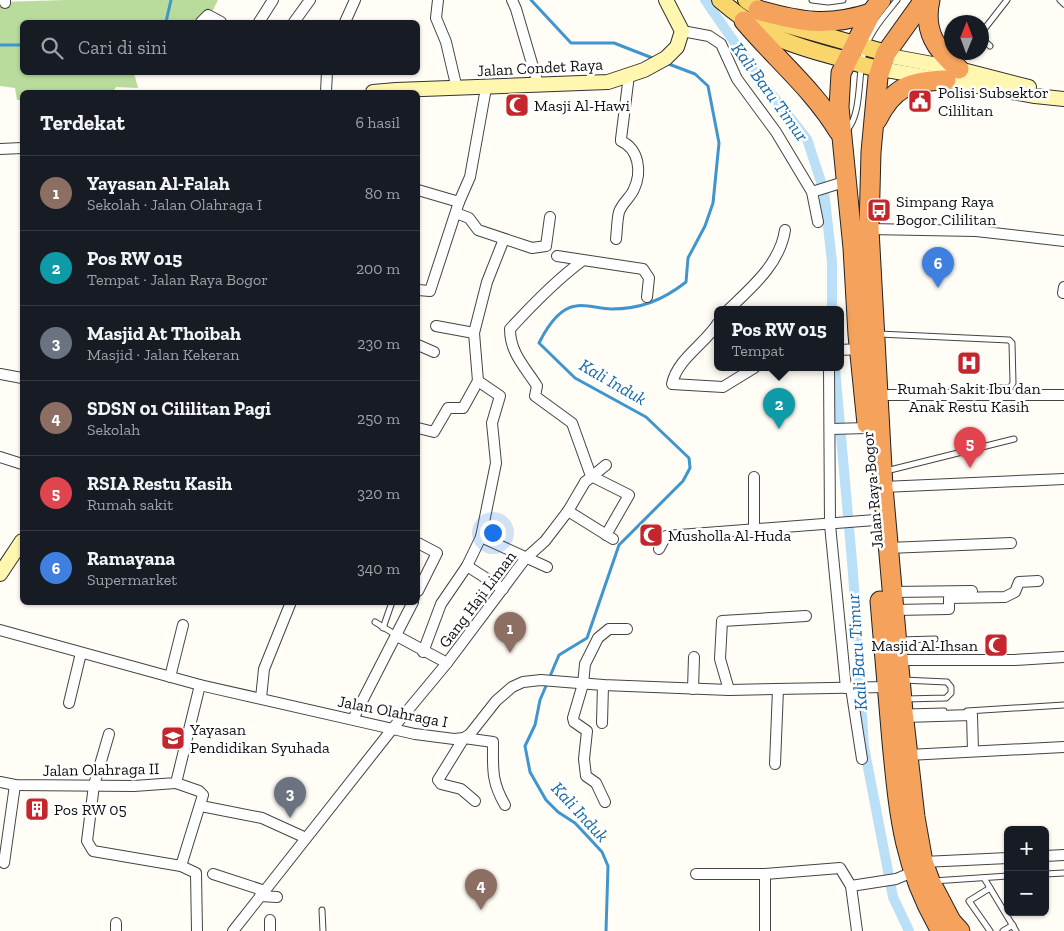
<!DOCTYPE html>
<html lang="id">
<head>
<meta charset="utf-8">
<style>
  :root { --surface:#171b24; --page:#242831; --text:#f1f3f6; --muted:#9ea1a6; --line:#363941; --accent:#b45309 }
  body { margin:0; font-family:"Zilla Slab",serif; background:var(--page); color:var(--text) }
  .controls { position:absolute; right:15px; bottom:15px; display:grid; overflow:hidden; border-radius:8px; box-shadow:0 1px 4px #0004 }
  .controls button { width:45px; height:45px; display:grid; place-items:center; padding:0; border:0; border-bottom:1px solid var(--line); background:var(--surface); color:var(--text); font:25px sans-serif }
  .compass { position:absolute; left:944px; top:15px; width:45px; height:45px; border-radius:50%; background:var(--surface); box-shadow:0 1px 4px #0004; rotate:1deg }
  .you { position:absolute; left:492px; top:532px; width:18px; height:18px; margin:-12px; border:4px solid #fff; border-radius:50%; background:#1a73e8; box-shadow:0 0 0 8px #1a73e833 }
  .badge { display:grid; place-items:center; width:32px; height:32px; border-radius:50%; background:var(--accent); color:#fff; font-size:16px; font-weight:700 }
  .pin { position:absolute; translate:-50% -41px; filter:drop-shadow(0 1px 2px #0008) }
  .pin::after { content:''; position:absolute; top:26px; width:18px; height:15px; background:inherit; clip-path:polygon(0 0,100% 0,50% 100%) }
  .popup { position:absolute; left:714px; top:306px; width:130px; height:65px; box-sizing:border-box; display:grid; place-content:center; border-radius:8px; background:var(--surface); filter:drop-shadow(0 1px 4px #0005); font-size:16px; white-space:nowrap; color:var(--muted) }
  .popup b { font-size:19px; color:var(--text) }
  .popup::after { content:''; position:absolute; left:50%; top:100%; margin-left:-10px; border:10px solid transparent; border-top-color:var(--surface) }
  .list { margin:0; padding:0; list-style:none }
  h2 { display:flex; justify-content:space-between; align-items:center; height:65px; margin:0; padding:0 20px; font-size:21px }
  h2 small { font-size:16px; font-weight:400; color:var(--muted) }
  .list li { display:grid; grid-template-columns:32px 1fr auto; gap:15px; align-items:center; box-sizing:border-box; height:75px; padding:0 20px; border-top:1px solid var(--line) }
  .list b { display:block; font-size:19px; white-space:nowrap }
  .list p { margin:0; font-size:16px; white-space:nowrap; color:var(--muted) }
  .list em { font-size:16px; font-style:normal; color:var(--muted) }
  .icon { flex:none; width:28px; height:28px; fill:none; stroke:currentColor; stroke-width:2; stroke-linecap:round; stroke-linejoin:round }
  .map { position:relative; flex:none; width:1064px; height:931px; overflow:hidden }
  .search { position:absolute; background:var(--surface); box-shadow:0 1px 4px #0004; left:20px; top:20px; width:400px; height:55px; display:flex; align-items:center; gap:12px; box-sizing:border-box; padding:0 18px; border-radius:8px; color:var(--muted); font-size:19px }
  .panel { position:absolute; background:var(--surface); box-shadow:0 1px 4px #0004; left:20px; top:90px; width:400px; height:515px; border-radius:8px }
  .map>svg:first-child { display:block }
</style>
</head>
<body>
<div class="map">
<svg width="1064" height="931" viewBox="0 0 1064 931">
  <rect width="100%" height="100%" fill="#fffdf5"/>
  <!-- forest -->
  <path fill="#b9dc9c" d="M66 0H218L207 22H22V72L134 73 138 88 116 87 113 92H22V100H17L15 88 0 86V2Z"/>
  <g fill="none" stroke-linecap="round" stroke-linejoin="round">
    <!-- stream -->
    <g stroke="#3f96cf" stroke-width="3">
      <path d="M531 0 571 43H614L655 59"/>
      <path d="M166 22 171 0"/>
      <path d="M0 45H22"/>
      <path d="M606 931 608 866 602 852 591 840 575 823 558 812 546 800 530 772 525 746 535 725 540 700 559 655 587 638 619 545 683 481 690 468 689 458 646 417 575 378 539 343C546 329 559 308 576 306 587 304 600 309 611 309 641 309 663 300 686 282L688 258 705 226 713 203 719 143 708 86 695 74 666 63"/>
    </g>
    <!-- canal -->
    <g stroke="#b9e0f7" stroke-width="10">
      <path d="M705 0 762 82 807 139 824 191 832 262V310"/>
      <path d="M835 368 853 573 864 747 893 897 909 931"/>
    </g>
    <!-- lane casing -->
    <g stroke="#444" stroke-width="7">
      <g id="lane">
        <path d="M812 0 828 2 843 0"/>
        <path d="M1060 0 1064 4"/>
        <path d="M982 32 1007 0"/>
        <path d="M982 39 990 46"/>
        <path d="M847 130C863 113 857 71 865 48 872 29 885 15 897 0"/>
        <path d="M879 334 1009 340 1012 343 1013 383 1010 388H999"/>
        <path d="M886 471 1014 439"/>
        <path d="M375 622 396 635"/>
        <path d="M383 628 392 602"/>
        <path d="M900 640 935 639"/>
        <path d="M903 680 947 682 951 687V693L946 698 905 699"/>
        <path d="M967 711 1064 705"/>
        <path d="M907 712 944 711"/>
        <path d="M1045 874 1064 873"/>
        <path d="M984 878 1016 931"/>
        <path d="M933 881 1008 876"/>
        <path d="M322 910 323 931"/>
        <path d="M990 931 969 901 990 888"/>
        <path d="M1003 931 1013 925"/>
      </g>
    </g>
    <!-- street casing -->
    <g stroke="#444" stroke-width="12">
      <g id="street">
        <path d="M438 0 436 18 446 42 457 89"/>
        <path d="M512 0 516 9 538 84"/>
        <path d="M5 3V0"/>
        <path d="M201 22 208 15 221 22"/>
        <path d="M259 22 273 0"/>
        <path d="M294 22 310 0"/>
        <path d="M345 22 355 0"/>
        <path d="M682 31 709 36 721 44 737 79 776 132 812 192 818 222"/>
        <path d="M326 92 327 72"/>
        <path d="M0 149 22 148"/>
        <path d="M418 190 459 202"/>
        <path d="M812 192 847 181"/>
        <path d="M456 213 469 218 478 230 532 248 546 246 550 217"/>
        <path d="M869 229 976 231 1064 241"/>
        <path d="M616 239C617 230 617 220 619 212 622 203 631 197 634 189 642 172 639 149 621 141V139L629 75"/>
        <path d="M557 256 643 269 649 278 647 297"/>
        <path d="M582 261C555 281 532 305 510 329 510 353 525 367 537 386L535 396 572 423 591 476 629 495 606 535"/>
        <path d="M418 290 430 291 459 202 470 177 486 88"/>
        <path d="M1063 293 1064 287"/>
        <path d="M728 310C751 288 780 264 785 230"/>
        <path d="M718 323C705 344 677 359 672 384L723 387 754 368"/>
        <path d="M436 326 474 333"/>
        <path d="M418 345 434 352"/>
        <path d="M840 350 859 349"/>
        <path d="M829 368 830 525 846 688"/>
        <path d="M0 374 22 378"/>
        <path d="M877 395H1064"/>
        <path d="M418 428 434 432 448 408H463L478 381"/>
        <path d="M831 429 867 428"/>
        <path d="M0 457 22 464"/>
        <path d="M883 487 1064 479"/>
        <path d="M568 511 613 539"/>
        <path d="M754 530V477"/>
        <path d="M481 537 496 463 492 423 500 396 478 381 474 333 487 282 504 239"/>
        <path d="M418 543 437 553 418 591"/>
        <path d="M888 548 1011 543"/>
        <path d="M659 549 666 536 875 520"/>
        <path d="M467 566 503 589"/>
        <path d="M892 592 972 591"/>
        <path d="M894 610 949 609V598L1005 597 1015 592 1019 582 1038 581"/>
        <path d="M0 630 200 685 415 734 454 739 464 738 470 734 496 701 512 687 523 682 541 680 603 685 729 690 887 687"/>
        <path d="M397 636 447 663"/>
        <path d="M423 652 441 604 467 566 481 537 547 567"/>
        <path d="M899 660H1014L1064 657"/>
        <path d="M170 677 183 625"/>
        <path d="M851 688 862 759"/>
        <path d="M693 689 694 657"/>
        <path d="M729 690 720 659 722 621 806 616"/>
        <path d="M261 698 264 669 291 602"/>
        <path d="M69 703 81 653"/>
        <path d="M904 717 972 715 973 751"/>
        <path d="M353 719 413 602"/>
        <path d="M602 723 603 685"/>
        <path d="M109 734 94 785 87 841 93 851 181 866 203 795 199 791 176 783"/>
        <path d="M908 755 1064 747"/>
        <path d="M775 764 778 689"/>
        <path d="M0 782 15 785 134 786 176 783 200 685"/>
        <path d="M475 801 461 789 441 784 438 780 464 738 493 742C493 768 491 781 505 805"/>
        <path d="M605 802 596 783 586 776 584 759 587 731 574 722 573 718 583 684 585 664 598 638 609 629H627"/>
        <path d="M201 806 262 818 306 838"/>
        <path d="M1045 856 1064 855"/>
        <path d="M923 862 1008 858"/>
        <path d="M4 863 15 785"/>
        <path d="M181 866 196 873 197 931"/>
        <path d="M213 874 265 891"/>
        <path d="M696 874H765L840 868 851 886 857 931"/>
        <path d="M851 886 896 879 913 872"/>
        <path d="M260 896 277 897"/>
        <path d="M116 923V931"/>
        <path d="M233 931 393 728 447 663 525 559 545 541 568 511 585 482 606 465"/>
        <path d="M270 931V920"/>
        <path d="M765 931V874"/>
      </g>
    </g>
    <!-- secondary casing -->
    <g stroke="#333" stroke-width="16">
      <g id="secondary">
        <path d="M886 53 895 57 959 69 1029 87"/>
        <path d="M881 69 1035 96 1064 99"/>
        <path d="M373 92 396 90 608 82 644 70 666 58 677 47 682 31 666 0"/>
        <path d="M0 574 22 541"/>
      </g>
    </g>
    <!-- primary casing -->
    <g stroke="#222" stroke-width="18">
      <g id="primary">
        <path d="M720 0C760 35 790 45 840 58 854 62 866 67 881 69"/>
        <path d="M746 0 777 22 886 53"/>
      </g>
    </g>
    <!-- highway casing -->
    <g stroke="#222" stroke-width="21">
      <g id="highway">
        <path d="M924 0 886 53 878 77 871 152 869 229 883 487 903 712 915 817 923 862 930 881 951 921 960 931"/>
        <path d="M930 0C923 31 936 50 959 69"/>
        <path d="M758 10C801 22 827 27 871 13"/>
        <path d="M744 21C775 58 814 90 839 132"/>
        <path d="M877 120C893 87 910 81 946 80"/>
        <path d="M867 424 858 335 853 248 839 107 841 73 871 13 881 0"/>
        <path d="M880 601C884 648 888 695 892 742 899 813 903 867 941 931"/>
      </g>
    </g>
    <!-- lane -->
    <use href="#lane" stroke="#fff" stroke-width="5"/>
    <!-- street -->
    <use href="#street" stroke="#fff" stroke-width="10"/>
    <!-- secondary -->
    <use href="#secondary" stroke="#fff6b0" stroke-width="14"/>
    <!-- primary -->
    <use href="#primary" stroke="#f9d66b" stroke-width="16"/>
    <!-- highway -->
    <use href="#highway" stroke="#f5a25d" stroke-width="19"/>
  </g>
  <!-- icons -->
  <defs>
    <g id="civic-square" transform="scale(1.25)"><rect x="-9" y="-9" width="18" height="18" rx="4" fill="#c4262e" stroke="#fff"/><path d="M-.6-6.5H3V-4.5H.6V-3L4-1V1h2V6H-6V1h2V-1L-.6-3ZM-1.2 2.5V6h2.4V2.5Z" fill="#fff"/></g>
    <g id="mosque-square" transform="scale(1.25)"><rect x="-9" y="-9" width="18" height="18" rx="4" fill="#c4262e" stroke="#fff"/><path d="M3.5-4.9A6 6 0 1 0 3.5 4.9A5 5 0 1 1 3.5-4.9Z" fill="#fff"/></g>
    <g id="bus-square" transform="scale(1.25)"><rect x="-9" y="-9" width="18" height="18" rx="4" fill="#c4262e" stroke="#fff"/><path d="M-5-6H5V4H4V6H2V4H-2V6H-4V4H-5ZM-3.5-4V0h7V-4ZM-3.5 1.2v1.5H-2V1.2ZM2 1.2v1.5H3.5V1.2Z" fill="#fff"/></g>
    <g id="hospital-square" transform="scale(1.25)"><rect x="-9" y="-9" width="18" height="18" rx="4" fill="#c4262e" stroke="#fff"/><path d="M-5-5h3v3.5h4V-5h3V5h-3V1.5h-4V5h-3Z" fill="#fff"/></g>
    <g id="school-square" transform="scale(1.25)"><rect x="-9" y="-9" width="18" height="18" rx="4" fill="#c4262e" stroke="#fff"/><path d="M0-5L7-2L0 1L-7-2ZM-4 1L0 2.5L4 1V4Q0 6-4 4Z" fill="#fff"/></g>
    <g id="building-square" transform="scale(1.25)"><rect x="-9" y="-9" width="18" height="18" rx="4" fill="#c4262e" stroke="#fff"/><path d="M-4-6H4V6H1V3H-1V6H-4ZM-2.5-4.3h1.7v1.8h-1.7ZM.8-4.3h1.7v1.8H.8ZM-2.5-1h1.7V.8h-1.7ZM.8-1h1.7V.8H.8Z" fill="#fff"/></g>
  </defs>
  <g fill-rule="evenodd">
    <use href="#civic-square" x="920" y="101"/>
    <use href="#mosque-square" x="517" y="105"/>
    <use href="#bus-square" x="879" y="210"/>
    <use href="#hospital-square" x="969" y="363"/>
    <use href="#mosque-square" x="651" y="535"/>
    <use href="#mosque-square" x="996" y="645"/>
    <use href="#school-square" x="173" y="738"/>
    <use href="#building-square" x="37" y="809"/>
  </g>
  <g text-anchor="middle" stroke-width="5" stroke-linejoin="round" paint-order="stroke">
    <!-- street labels -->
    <g font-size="16" fill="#111" stroke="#fff">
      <text transform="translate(540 67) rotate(-3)" y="6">Jalan Condet Raya</text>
      <text transform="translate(872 490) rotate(-95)" y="6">Jalan Raya Bogor</text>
      <text transform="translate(477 599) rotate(-53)" y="6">Gang Haji Liman</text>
      <text transform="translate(393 711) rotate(11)" y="6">Jalan Olahraga I</text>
      <text transform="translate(101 769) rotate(-1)" y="6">Jalan Olahraga II</text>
    </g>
    <!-- poi labels -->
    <g font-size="16" fill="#111" stroke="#fff" text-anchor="start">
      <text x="938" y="98">Polisi Subsektor<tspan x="938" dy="18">Cililitan</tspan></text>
      <text x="534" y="111">Masji Al-Hawi</text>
      <text x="896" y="207">Simpang Raya<tspan x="896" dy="18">Bogor Cililitan</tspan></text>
      <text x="969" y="394" text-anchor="middle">Rumah Sakit Ibu dan<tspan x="969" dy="18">Anak Restu Kasih</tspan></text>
      <text x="668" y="541">Musholla Al-Huda</text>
      <text x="978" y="651" text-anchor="end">Masjid Al-Ihsan</text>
      <text x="190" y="735">Yayasan<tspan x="190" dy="18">Pendidikan Syuhada</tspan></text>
      <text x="54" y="815">Pos RW 05</text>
    </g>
    <!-- water labels -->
    <g font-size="18" font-style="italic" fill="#1768a6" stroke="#fff">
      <text transform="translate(770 92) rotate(54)" y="6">Kali Baru Timur</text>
      <text transform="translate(613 382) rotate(30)" y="6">Kali Induk</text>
      <text transform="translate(857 652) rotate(-94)" y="6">Kali Baru Timur</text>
      <text transform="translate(580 812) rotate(47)" y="6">Kali Induk</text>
    </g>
  </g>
</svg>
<div class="controls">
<button>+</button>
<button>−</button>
</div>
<svg class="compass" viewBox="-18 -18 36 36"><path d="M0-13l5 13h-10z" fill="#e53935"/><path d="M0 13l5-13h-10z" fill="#9ea1a6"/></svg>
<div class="you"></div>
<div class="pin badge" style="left:510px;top:653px;background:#8d6e63">1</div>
<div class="pin badge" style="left:779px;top:429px;background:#0f9aa8">2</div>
<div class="popup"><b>Pos RW 015</b>Tempat</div>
<div class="pin badge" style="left:290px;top:818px;background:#6b7280">3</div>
<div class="pin badge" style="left:481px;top:910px;background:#8d6e63">4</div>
<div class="pin badge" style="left:970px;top:468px;background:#e0444e">5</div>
<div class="pin badge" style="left:938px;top:288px;background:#3f7fe0">6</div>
<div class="search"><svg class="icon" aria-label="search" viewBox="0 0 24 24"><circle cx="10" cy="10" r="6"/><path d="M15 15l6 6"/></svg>Cari di sini</div>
<section class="panel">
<h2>Terdekat<small>6 hasil</small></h2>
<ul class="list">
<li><span class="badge" style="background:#8d6e63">1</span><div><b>Yayasan Al-Falah</b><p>Sekolah · Jalan Olahraga I</p></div><em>80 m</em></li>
<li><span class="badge" style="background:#0f9aa8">2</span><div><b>Pos RW 015</b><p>Tempat · Jalan Raya Bogor</p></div><em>200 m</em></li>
<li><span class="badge" style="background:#6b7280">3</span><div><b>Masjid At Thoibah</b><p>Masjid · Jalan Kekeran</p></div><em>230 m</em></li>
<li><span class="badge" style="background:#8d6e63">4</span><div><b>SDSN 01 Cililitan Pagi</b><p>Sekolah</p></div><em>250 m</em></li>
<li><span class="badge" style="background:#e0444e">5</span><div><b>RSIA Restu Kasih</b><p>Rumah sakit</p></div><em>320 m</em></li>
<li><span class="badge" style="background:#3f7fe0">6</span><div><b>Ramayana</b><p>Supermarket</p></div><em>340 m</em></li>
</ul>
</section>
</div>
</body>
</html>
